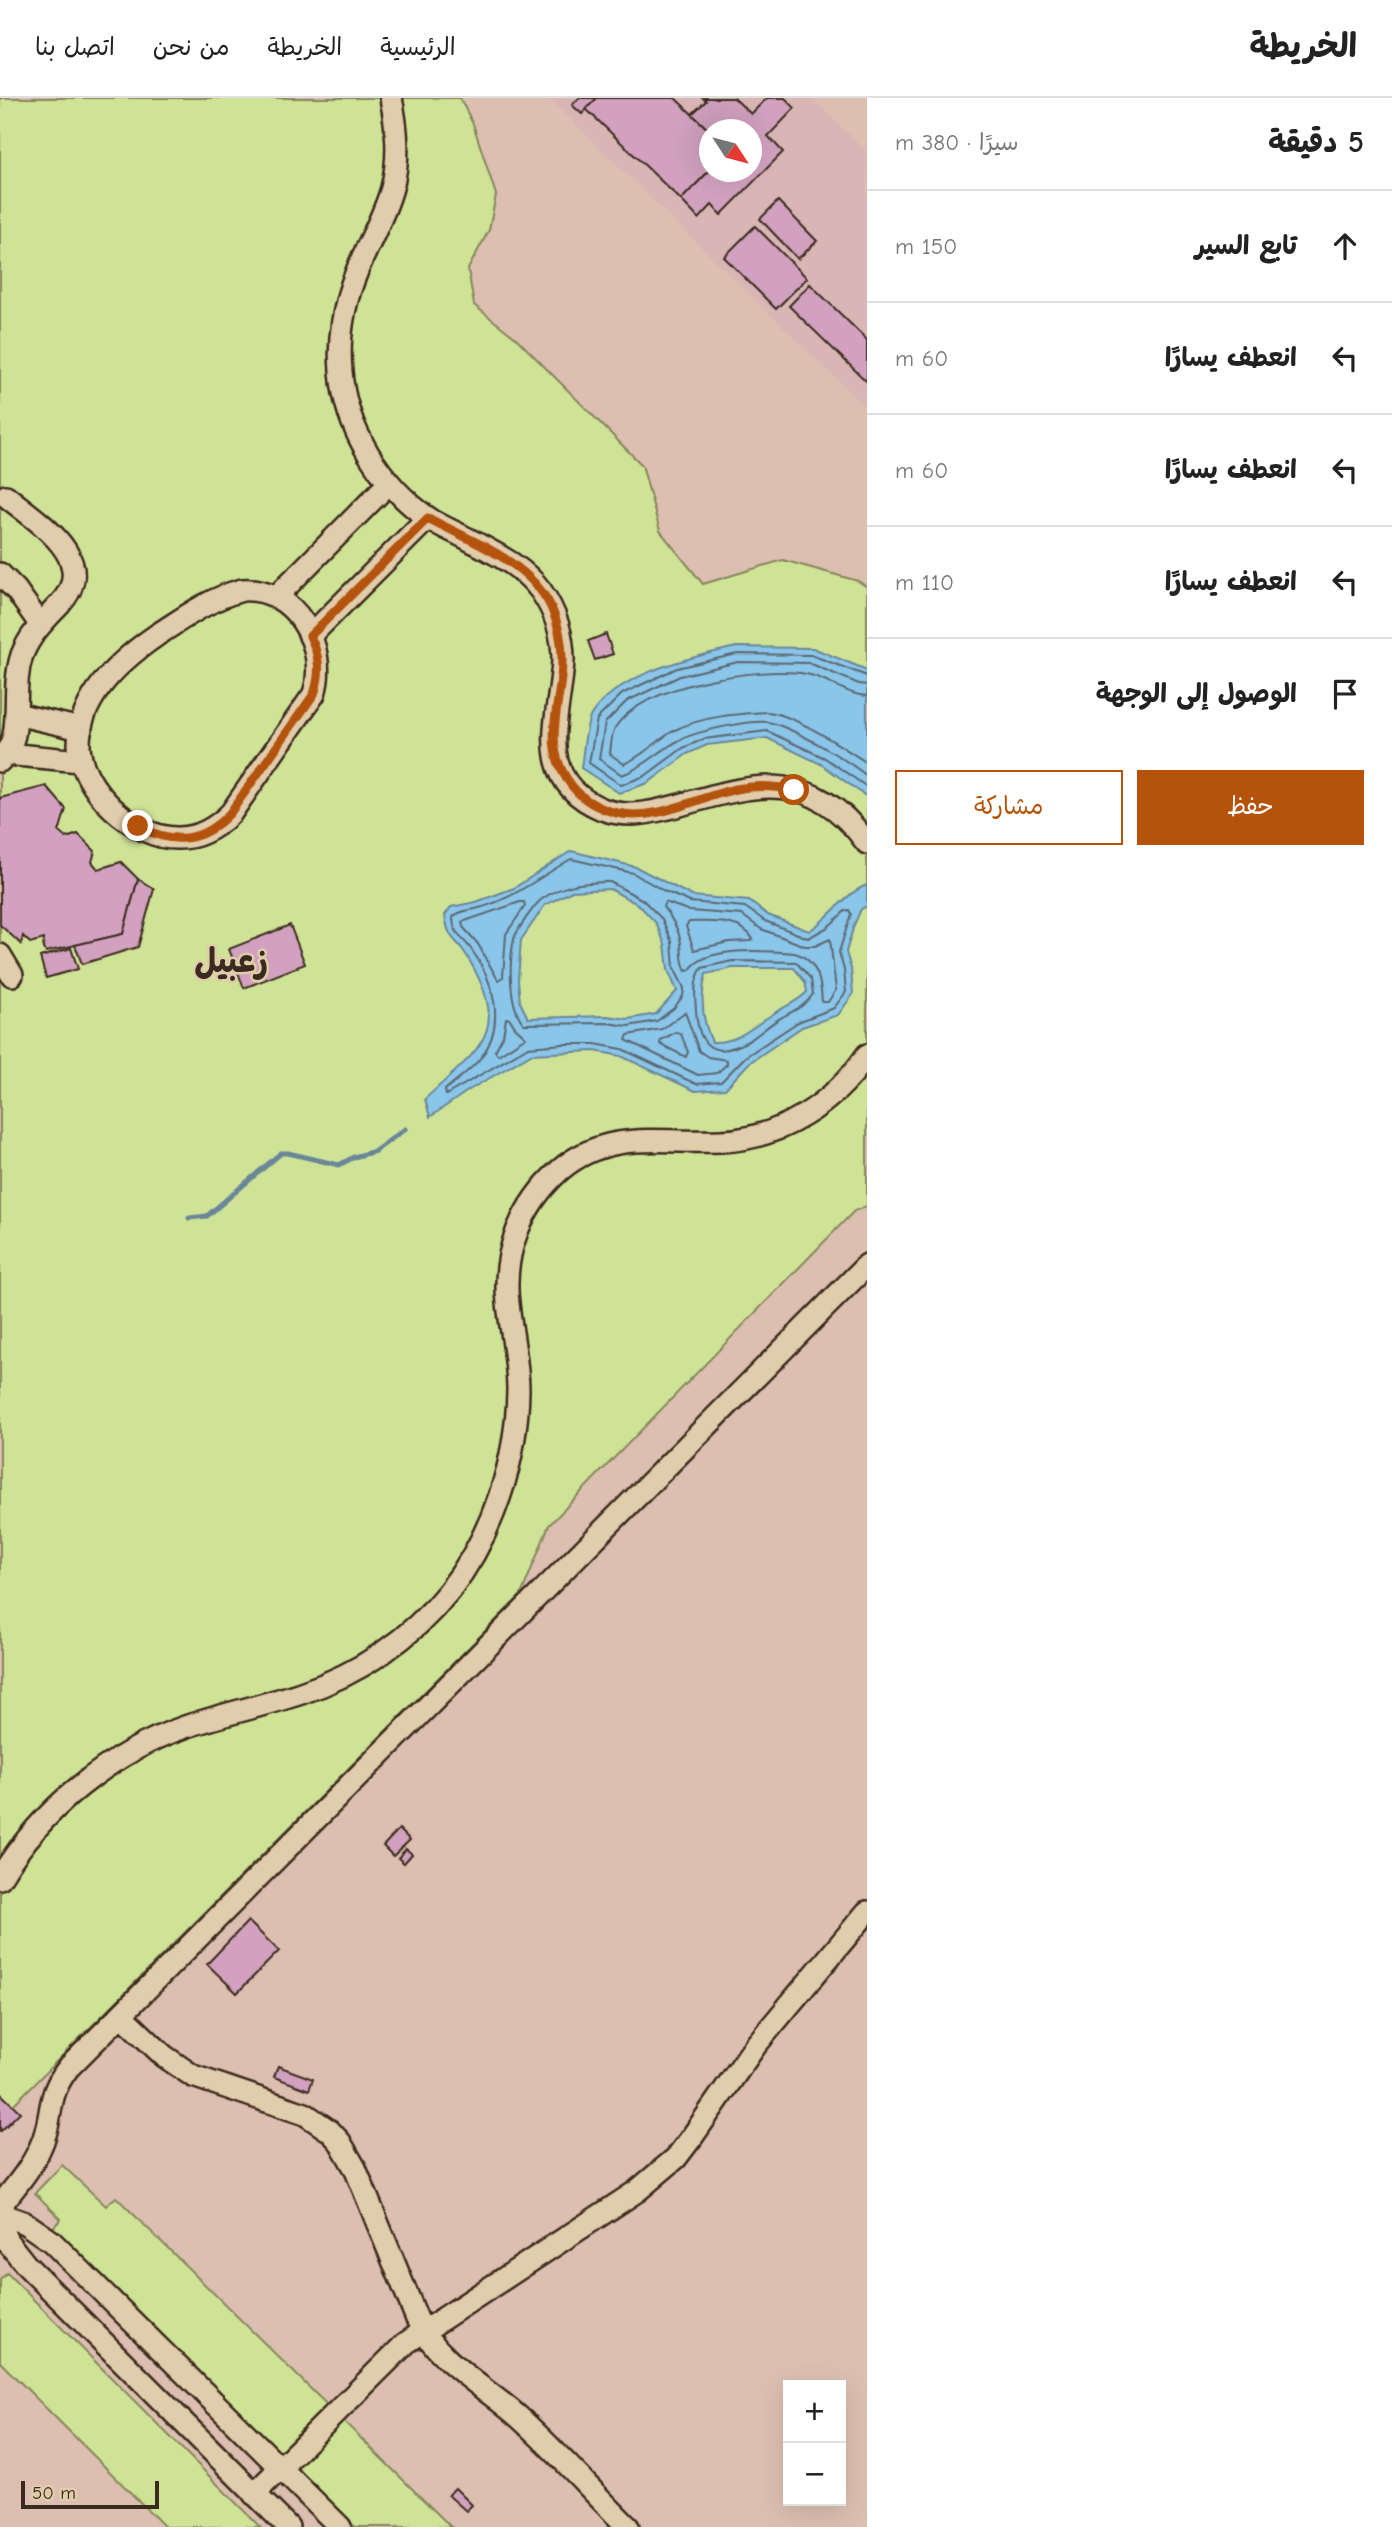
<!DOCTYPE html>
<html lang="ar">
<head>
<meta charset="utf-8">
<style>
  :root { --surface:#fff; --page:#f6f6f6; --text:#222; --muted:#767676; --line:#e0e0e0; --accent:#b45309 }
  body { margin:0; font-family:"Comic Neue","Playpen Sans Arabic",sans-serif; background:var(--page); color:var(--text); direction:rtl }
  .controls { position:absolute; right:21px; bottom:21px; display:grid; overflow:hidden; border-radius:0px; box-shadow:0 7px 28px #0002 }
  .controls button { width:63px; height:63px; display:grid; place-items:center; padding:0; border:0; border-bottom:2px solid var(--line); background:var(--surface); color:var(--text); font:35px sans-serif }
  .compass { position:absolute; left:699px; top:21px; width:63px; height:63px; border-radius:50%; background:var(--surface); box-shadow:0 7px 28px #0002; rotate:126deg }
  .scale { position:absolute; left:21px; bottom:18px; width:138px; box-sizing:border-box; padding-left:7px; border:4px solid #3b2a1e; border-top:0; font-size:19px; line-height:24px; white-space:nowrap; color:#3b2a1e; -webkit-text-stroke:5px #e1ccab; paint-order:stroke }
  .stop { position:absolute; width:21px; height:21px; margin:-16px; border:5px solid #b45309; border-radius:50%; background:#fff }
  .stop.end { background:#b45309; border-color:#fff; box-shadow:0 2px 7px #0008 }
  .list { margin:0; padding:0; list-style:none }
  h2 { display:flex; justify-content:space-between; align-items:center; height:91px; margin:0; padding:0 28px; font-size:30px }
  h2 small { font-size:23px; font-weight:400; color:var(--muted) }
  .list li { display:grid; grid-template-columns:46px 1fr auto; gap:21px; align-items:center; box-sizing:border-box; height:112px; padding:0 28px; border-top:2px solid var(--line) }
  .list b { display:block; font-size:26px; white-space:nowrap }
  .list em { font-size:23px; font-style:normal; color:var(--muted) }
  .actions { display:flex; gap:14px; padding:21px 28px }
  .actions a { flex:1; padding:16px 0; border:2px solid var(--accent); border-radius:0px; text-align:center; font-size:24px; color:var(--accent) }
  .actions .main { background:var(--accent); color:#fff }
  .icon { flex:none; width:38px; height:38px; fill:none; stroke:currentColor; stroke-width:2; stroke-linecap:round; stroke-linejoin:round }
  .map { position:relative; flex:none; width:867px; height:2429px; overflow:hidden; direction:ltr }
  header { display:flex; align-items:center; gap:42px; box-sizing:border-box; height:98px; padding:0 35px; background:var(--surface); border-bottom:2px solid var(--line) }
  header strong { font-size:33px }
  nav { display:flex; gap:38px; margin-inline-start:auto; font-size:24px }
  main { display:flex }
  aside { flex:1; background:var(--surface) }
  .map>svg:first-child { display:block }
</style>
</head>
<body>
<header>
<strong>الخريطة</strong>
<nav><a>الرئيسية</a><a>الخريطة</a><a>من نحن</a><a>اتصل بنا</a></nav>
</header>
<main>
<aside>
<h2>5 دقيقة<small>سيرًا · 380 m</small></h2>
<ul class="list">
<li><svg class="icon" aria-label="ahead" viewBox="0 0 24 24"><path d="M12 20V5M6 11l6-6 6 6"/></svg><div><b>تابع السير</b></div><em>150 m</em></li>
<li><svg class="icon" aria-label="left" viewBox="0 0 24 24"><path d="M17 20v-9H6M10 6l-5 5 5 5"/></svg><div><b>انعطف يسارًا</b></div><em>60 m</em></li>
<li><svg class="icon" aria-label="left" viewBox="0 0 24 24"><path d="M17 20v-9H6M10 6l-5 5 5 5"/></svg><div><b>انعطف يسارًا</b></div><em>60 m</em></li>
<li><svg class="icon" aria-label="left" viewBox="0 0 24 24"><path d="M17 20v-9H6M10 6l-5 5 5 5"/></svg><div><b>انعطف يسارًا</b></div><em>110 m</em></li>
<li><svg class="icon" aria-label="arrive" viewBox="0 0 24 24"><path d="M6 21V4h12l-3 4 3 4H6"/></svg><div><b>الوصول إلى الوجهة</b></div></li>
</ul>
<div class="actions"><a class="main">حفظ</a><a>مشاركة</a></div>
</aside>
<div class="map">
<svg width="867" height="2429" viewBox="0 0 867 2429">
  <rect width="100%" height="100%" fill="#dcbfb1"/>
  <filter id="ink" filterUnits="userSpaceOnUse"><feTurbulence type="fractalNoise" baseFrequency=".0143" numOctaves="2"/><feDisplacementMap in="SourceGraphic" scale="14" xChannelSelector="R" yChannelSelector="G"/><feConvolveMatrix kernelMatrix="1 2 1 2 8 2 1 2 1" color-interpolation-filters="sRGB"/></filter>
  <g filter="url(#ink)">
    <!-- built -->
    <path fill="#d9b6b5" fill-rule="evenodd" d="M548 0H812L867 54V311ZM710 32H752V74H710Z"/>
    <!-- green -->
    <g fill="#cfe397" stroke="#85865a" stroke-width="2">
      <path d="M0 0H460L473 26 496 97 489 132 468 171 474 207 517 241 642 367 660 433 703 486 783 462 858 483 867 489V1108L854 1113 549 1427 521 1497 11 2009 0 2017Z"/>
      <path d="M62 2067 106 2108 116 2099 451 2429H355L50 2133 61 2121 35 2095Z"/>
      <path d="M7 2175 260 2429H165L0 2264V2182Z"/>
    </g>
    <!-- water -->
    <g fill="#8ac5ea" stroke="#6a8798" stroke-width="2" fill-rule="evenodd">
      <path d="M736 549 813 550 867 572V699L821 666 767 640 707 647 687 656 648 685 619 695 581 670C583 658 585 627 591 617 619 574 690 560 736 549Z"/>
      <path d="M571 753 636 769 692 798 749 803 768 817 809 833C830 820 845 795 867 787V808L861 811 854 827 846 854 851 871 853 896 838 917 802 929 749 965 725 991 695 993 621 958 595 953 531 956 469 992 430 1019 425 1001C480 949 513 936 467 858 455 838 449 845 445 817L451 809 476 804 514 790ZM610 791 639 807 656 825 665 846 668 872 677 893 656 916 628 921 607 918 528 920 520 904 518 882 521 842 545 807 572 793ZM733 870H794L805 884 807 894C796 905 785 908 773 916 752 929 738 945 712 944 702 922 700 899 706 876Z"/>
    </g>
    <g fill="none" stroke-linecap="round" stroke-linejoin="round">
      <!-- shore -->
      <g stroke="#5b6870" stroke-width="2">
        <path d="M867 578 811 557 737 556 677 570 622 596 597 621 589 665 621 687 645 678 683 650 704 641 767 633 825 660 867 689"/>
        <path d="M867 587 859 586 809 565 738 564 680 578 627 603 605 625 599 661 622 677C647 668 660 651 682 641 699 633 755 620 772 625 799 633 844 660 867 678"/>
        <path d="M867 598C845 597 827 579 806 576 760 568 641 586 615 630 611 637 611 649 610 656L624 666C643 658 657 642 675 632 703 618 737 616 768 614 795 617 843 649 867 665"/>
        <path d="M571 761 633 775 664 793 690 804 745 809 765 823 808 840 828 829 845 813 849 812 851 816 839 854 844 872 846 894 834 910 798 924 745 959 721 984 696 986 622 951 595 946H563L528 949 446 997 445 992C457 981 473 971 482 958 506 925 494 882 471 851 462 839 453 835 453 819 460 812 469 813 479 810 513 801 540 779 571 761Z"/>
        <path d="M610 784 643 802 662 821 672 844 674 870 684 890 683 898 674 910 657 923 628 928 607 925 524 926C508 908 509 864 514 841 516 833 535 806 542 801 565 785 583 785 610 784Z"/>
        <path d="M520 804H524L525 808 506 836 503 879 498 882 478 846 463 829 462 824Z"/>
        <path d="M665 804 690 813 742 817 761 831 805 848H815L830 841 836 892 828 904H822C821 884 818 862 795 855 769 853 705 847 690 872L686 873C681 864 682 855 681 845 679 832 671 818 663 809Z"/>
        <path d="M689 824C710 824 741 820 753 841L750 843 729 844 694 852 686 828Z"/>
        <path d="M732 863 796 864 811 881 813 896C804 910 792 913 779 921 768 927 759 937 748 943 714 962 698 949 696 912 695 898 693 883 702 870Z"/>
        <path d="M685 914 699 953 708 959 727 962V966L717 975 698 977 626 942 628 937 662 931Z"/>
        <path d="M506 920 510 921 515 929 526 939 498 957 495 953 503 938Z"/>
        <path d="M676 934 681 936 688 954 686 959 660 946 661 942Z"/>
      </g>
      <!-- stream -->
      <path stroke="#6a8798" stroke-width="5" d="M189 1120 207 1118 281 1055H288L339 1067 354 1059 375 1053 405 1031"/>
    </g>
    <!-- building -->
    <g fill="#d1a1bf" stroke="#3b2a1e" stroke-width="2">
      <path d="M579 0H595L596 1 582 16 572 7Z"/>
      <path d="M675 0 710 33V72L681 102 586 11 597 0Z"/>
      <path d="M703 0H734L751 16 767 0H785L795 10 768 38 783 54 721 117 712 107 699 121 681 102 710 72 752 74V32L710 33 692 16 706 3Z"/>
      <path d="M778 103 817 143 798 161 760 121Z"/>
      <path d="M755 128 807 180 776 211 724 159Z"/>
      <path d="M810 186 867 242V284L789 208Z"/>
      <path d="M606 536 613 556 595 562 588 543Z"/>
      <path d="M46 688 66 711 59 734 66 740 78 736 95 753 92 764 98 771 121 764 138 781 123 836 46 854 43 851 44 841 30 845 23 838 21 846 0 827V700Z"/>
      <path d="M138 781 154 791 138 849 82 866 75 847 123 836Z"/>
      <path d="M290 827 305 866 244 890 229 851Z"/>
      <path d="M71 850 78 871 46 880 40 859Z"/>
      <path d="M399 1731 410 1742 393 1758 383 1748Z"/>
      <path d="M406 1751 412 1756 404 1765 398 1760Z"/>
      <path d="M248 1823 279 1853 237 1895 207 1866Z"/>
      <path d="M278 1968 313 1981 309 1992 274 1979Z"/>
      <path d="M0 1995 20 2014 1 2033H0Z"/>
      <path d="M455 2390 472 2407 466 2413 448 2397Z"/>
    </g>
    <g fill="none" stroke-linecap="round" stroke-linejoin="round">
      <!-- street casing -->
      <g stroke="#3b2a1e" stroke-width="26">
        <g id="street">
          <path d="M391 0C397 30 400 59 392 90 384 119 368 145 357 173 344 204 338 240 341 273 345 331 381 387 428 420 440 428 455 434 468 441 494 455 523 468 541 493 555 513 563 537 563 562 561 617 530 681 602 711 629 721 654 714 680 707 757 685 812 670 867 745"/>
          <path d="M0 476 16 492 40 526"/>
          <path d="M242 492C295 488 329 549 314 596L231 715C216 730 200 740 179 740 135 742 79 690 79 646 79 599 122 561 157 537 185 519 209 501 242 492Z"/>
          <path d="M277 498 389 385"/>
          <path d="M310 538 428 420"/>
          <path d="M16 616 81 631"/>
          <path d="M6 656 80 663"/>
          <path d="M0 663 11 647 14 637C19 610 13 584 22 557 30 536 45 522 60 506 101 461 37 424 6 398"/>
          <path d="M0 857 12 877"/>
          <path d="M0 1780C41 1712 109 1655 185 1629 223 1616 263 1608 301 1595 359 1576 411 1541 449 1493 493 1437 517 1363 518 1292 518 1262 511 1234 508 1205 502 1154 522 1106 560 1072 609 1030 663 1046 721 1043 781 1041 834 1005 867 957"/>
          <path d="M121 1917 164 1958 193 1978 305 2016 330 2033 340 2044 355 2070 417 2221C438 2265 486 2289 521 2321 558 2355 592 2393 628 2429"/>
          <path d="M0 2108C14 2090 31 2071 40 2050 55 2019 44 2000 69 1969L867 1167"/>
          <path d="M0 2116 25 2125 51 2143 340 2429"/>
          <path d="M0 2128 7 2143 26 2167 288 2429"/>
          <path d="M254 2396 406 2245 637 2093 676 2060 692 2039 755 1948 867 1814"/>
        </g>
      </g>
      <!-- street -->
      <use href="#street" stroke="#e1ccab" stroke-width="21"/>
    </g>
  </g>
  <g fill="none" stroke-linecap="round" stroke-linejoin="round" filter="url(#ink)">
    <!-- route -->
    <path stroke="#b45309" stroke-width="9" d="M138 728C173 747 202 745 230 715L314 596C321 575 320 558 310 538L428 420C470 443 528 462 551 509 558 525 562 542 562 560 563 607 538 646 572 688 583 702 600 711 617 715 656 724 698 699 736 691 756 687 774 688 794 692"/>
  </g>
  <g text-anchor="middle" stroke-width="5" stroke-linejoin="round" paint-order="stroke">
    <!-- district labels -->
    <g font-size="33" font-weight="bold" fill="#3b2a1e" stroke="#e1ccab">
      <text x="231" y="874">زعبيل</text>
    </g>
  </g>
</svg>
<div class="controls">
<button>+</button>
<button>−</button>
</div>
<svg class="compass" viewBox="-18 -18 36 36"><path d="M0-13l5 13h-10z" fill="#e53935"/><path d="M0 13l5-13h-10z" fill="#767676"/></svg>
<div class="scale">50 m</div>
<div class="stop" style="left:794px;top:692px"></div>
<div class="stop end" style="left:138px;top:728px"></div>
</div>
</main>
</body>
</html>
